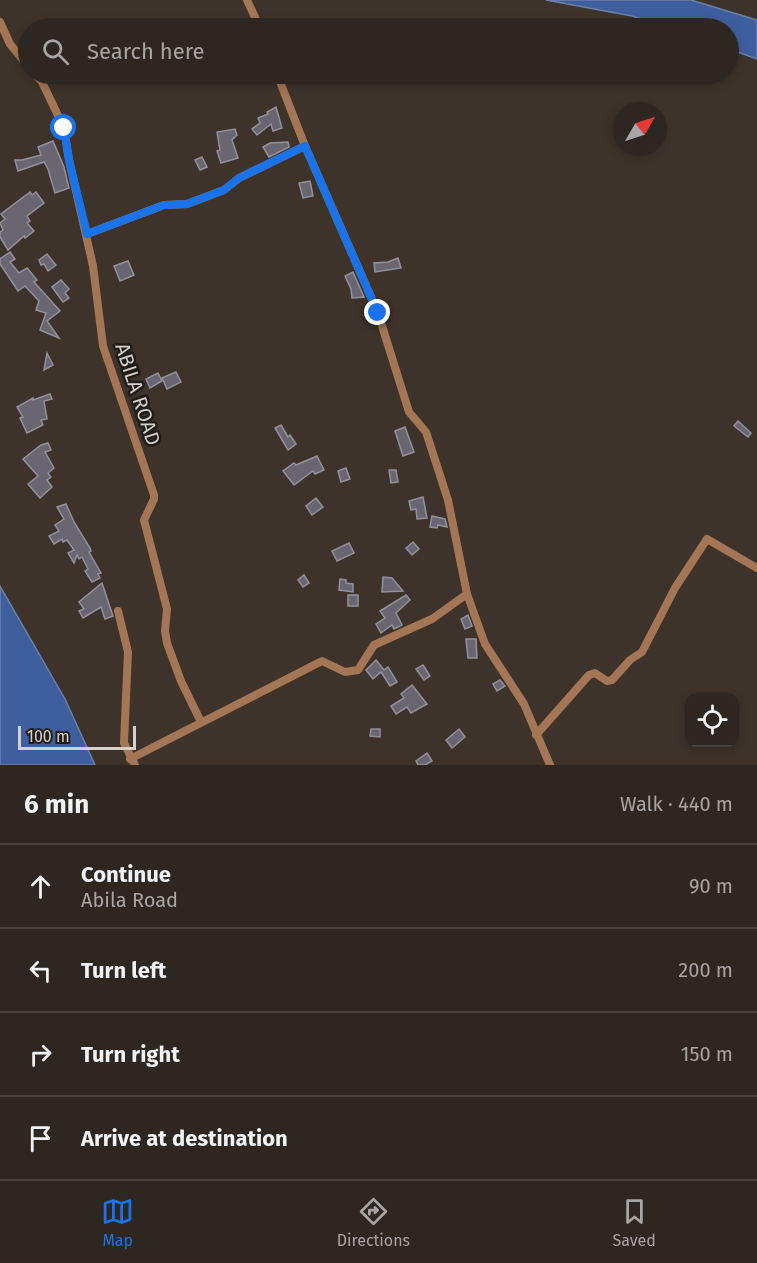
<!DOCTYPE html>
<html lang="en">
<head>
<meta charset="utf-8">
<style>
  :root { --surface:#2e2620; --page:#3a322d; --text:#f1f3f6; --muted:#a7a5a5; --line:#49433e; --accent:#1a73e8 }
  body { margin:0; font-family:"Fira Sans",sans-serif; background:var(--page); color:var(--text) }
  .controls { position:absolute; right:18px; bottom:18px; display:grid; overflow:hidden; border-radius:12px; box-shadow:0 3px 9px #0003 }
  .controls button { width:54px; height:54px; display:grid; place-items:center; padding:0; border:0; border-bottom:2px solid var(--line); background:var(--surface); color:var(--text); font:30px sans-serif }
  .compass { position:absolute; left:613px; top:102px; width:54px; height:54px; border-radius:50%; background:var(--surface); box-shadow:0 3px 9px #0003; rotate:51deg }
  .scale { position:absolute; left:18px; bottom:15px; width:118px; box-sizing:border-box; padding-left:6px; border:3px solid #d6d0cb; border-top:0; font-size:16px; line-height:21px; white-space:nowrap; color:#d6d0cb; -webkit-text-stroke:4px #201c18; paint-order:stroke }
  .stop { position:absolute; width:18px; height:18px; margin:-14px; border:4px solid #1a73e8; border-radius:50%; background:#fff }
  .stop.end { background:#1a73e8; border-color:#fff; box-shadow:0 2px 6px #0008 }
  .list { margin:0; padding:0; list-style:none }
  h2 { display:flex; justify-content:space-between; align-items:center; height:78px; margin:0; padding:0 24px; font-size:26px }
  h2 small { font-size:20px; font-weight:400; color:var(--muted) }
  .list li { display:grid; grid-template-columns:39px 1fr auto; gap:18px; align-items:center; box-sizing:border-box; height:84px; padding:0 24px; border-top:2px solid var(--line) }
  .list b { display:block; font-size:22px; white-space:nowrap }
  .list p { margin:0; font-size:20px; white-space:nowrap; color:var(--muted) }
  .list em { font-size:20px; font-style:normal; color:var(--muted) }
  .icon { flex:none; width:33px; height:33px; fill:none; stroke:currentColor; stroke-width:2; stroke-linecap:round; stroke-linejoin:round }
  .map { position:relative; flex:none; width:757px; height:765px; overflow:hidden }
  .search { position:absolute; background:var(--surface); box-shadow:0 3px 9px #0003; left:18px; right:18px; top:18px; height:66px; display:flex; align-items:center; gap:15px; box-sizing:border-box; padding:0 21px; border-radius:33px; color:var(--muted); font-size:22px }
  .sheet { height:414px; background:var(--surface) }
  nav { display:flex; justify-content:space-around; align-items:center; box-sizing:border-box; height:84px; border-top:2px solid var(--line); background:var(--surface); font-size:16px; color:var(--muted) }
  nav a { display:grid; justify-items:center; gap:3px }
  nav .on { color:var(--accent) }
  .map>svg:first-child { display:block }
</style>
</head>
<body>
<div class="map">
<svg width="757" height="765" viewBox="0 0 757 765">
  <rect width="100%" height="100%" fill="#3d332b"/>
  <!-- water -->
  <g fill="#3f5e9d" stroke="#6c80ab" stroke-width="1.5">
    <path d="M546 0H691L757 20V59L729 49 728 28H669L632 16Z"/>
    <path d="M0 586 65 699 95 765H0Z"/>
  </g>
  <!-- building -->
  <g fill="#696672" stroke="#93909e" stroke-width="1.5">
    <path d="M276 107 282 128 273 131 271 124 257 135 252 129 260 123 258 118 268 114 267 112Z"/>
    <path d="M235 129 237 135 232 140 238 158 221 163 217 151 220 150 217 132Z"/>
    <path d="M53 141 64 167 69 188 55 193 48 169 44 162 18 171 15 160H22L41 155 38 147Z"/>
    <path d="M288 142 289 147 269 157 263 147 270 143Z"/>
    <path d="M202 157 207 167 200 170 195 160Z"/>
    <path d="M310 181 313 196 303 198 299 183Z"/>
    <path d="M30 192 32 195 36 192 44 203 27 216 30 221 27 223 34 231 25 238 24 236 8 250 0 237V232L3 230 0 223 5 219 1 214Z"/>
    <path d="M10 252 15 259 10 262 19 273 27 268 37 280 34 282 60 311 47 321 59 338 40 330 46 313 36 310 39 301 25 286 18 291 0 264V259Z"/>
    <path d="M47 254 56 265 48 271 44 264 41 265 39 260Z"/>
    <path d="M398 258 401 268 375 272 374 263 388 262Z"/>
    <path d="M128 261 134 275 120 281 114 266Z"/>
    <path d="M353 272 364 297 352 298 351 289 345 276Z"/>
    <path d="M61 280 69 289 65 293 69 298 63 302 52 287Z"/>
    <path d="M47 353 53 365 44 370Z"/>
    <path d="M176 372 181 382 167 389 162 378Z"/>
    <path d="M158 373 162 381 150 388 146 379Z"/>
    <path d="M50 394 52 399 44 401 47 419 41 420 43 425 27 433 20 418 23 417 17 407 33 398V400Z"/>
    <path d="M738 421 751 433 748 437 734 426Z"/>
    <path d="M281 425 288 437 290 435 296 444 288 450 275 428Z"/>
    <path d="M405 427 414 452 403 456 395 431Z"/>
    <path d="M48 443 51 450 45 452 54 468 48 473 51 477 47 480 52 487 40 498 28 484 38 476 23 459 41 445Z"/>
    <path d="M317 456 324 470 315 474 313 471 294 485 283 471 294 463 296 465Z"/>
    <path d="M346 468 350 479 341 482 338 471Z"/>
    <path d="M389 470H396L398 482 391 483Z"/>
    <path d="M423 497 427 518 417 519 416 509 411 510 409 501Z"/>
    <path d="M316 498 323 507 312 515 306 506Z"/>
    <path d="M66 504 74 522 90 548 91 551 89 552 101 573 98 574 100 578 92 582 85 571 88 569 82 557 79 559 77 555 74 563 68 553 74 550 67 540 63 542 62 539 54 544 49 536 59 531 55 525 64 519 57 507Z"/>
    <path d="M432 516 445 519 447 527 438 525 437 528 430 527Z"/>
    <path d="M413 542 419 549 412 555 406 548Z"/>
    <path d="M349 543 354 553 337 561 332 551Z"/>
    <path d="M304 575 309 583 303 587 298 580Z"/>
    <path d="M383 577 392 578 403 591 382 592Z"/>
    <path d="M340 579 346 580V583L353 584V592L339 590Z"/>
    <path d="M102 583 113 616 105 619 101 607 83 618 79 611 84 609 79 602Z"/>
    <rect x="348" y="595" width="10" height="11"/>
    <path d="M406 595 410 600 396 613 402 625 394 629 392 625 381 633 376 624 385 618 380 611Z"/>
    <path d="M468 615 472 626 465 629 461 619Z"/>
    <path d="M466 639H476L477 658H468Z"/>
    <path d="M376 660 384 670 388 667 397 682 390 686 381 672 373 679 366 670Z"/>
    <path d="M423 665 430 676 424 680 416 669Z"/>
    <path d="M500 680 505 686 497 691 493 684Z"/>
    <path d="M412 685 427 704 411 713 407 707 396 714 391 706 404 698 401 694Z"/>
    <path d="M371 729H380V737L370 736Z"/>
    <path d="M459 729 465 737 452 748 446 740Z"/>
    <path d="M427 753 432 761 425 765H418L416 761Z"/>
  </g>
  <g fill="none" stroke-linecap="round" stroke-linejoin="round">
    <!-- street -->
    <g stroke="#a57655" stroke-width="8">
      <path d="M247 0 260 28"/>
      <path d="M0 22 10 44 28 66"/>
      <path d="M35 74 42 82 64 128 69 160 93 266 103 346 154 495V499L144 520 167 609 165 631 167 643 181 681 201 722"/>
      <path d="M277 74 305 146 378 313 409 412 426 432 448 500 467 594 485 644 524 704 550 765"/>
      <path d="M87 234 164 205 187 204 224 190 239 178 305 146"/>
      <path d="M118 611 128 652 124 743 135 765"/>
      <path d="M536 735 589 675 595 673 607 681 612 680 630 660 642 652 675 588 707 539 757 568"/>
      <path d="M130 759 322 661 345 672 358 670 374 645 432 619 467 594"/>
    </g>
  </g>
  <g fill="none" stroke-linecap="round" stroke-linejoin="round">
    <!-- route -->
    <path stroke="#1a73e8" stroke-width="8" d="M64 128 69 160 87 234 164 205 187 204 224 190 239 178 305 146 378 313"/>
  </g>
  <g text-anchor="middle" stroke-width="5" stroke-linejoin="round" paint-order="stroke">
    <!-- street labels -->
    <g font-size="20" fill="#d6d0cb" stroke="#201c18">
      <text transform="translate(138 394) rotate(72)" y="7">ABILA ROAD</text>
    </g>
  </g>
</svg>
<div class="controls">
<button><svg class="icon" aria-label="locate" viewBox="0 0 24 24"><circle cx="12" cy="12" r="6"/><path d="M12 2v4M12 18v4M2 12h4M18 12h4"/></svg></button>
</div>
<svg class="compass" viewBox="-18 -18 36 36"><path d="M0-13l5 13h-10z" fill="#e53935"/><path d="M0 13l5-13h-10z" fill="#a7a5a5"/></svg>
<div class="scale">100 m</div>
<div class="stop" style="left:64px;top:128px"></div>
<div class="stop end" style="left:378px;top:313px"></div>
<div class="search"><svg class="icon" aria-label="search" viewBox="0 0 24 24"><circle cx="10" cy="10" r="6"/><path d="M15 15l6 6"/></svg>Search here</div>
</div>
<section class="sheet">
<h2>6 min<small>Walk · 440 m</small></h2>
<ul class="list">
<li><svg class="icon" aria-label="ahead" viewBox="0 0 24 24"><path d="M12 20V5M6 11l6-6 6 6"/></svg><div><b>Continue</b><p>Abila Road</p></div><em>90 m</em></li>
<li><svg class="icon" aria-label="left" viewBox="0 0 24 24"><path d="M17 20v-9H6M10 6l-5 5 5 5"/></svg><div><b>Turn left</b></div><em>200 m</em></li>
<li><svg class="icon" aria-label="right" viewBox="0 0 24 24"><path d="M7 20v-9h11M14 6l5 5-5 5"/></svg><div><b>Turn right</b></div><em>150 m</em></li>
<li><svg class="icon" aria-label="arrive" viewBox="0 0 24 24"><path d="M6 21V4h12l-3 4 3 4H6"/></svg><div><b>Arrive at destination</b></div></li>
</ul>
</section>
<nav>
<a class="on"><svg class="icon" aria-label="map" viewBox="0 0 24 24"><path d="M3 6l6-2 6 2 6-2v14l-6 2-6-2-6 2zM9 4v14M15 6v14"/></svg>Map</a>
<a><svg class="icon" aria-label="directions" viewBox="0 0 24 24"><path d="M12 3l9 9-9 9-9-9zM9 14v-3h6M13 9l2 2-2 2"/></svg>Directions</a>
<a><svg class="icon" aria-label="saved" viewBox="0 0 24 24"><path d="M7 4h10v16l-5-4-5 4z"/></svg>Saved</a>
</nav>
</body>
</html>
